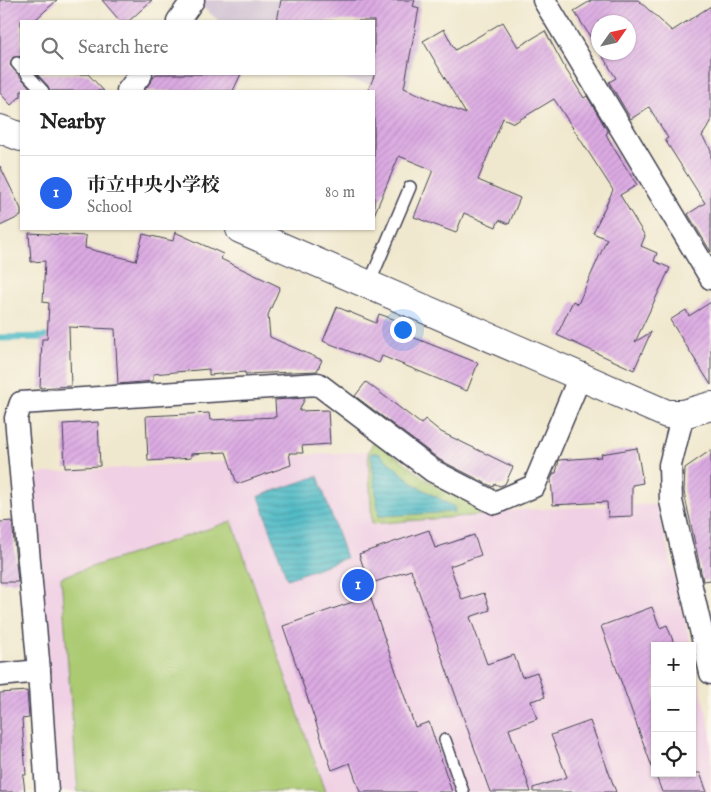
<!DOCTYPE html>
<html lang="en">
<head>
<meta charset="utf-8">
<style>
  :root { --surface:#fff; --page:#f2f2f2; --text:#222; --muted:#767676; --line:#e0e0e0; --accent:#2563eb }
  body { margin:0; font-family:"IM FELL English","Noto Serif JP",serif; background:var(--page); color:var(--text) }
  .controls { position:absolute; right:15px; bottom:15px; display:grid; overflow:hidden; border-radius:0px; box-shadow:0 1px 4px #0004 }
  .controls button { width:45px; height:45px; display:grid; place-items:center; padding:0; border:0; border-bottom:1px solid var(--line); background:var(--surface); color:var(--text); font:25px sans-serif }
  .compass { position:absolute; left:591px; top:15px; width:45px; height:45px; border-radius:50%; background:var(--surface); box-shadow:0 1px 4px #0004; rotate:56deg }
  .you { position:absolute; left:402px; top:329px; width:18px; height:18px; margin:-12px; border:4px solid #fff; border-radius:50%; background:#1a73e8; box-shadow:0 0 0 8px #1a73e833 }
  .badge { display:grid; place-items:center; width:32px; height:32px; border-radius:50%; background:var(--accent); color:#fff; font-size:16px; font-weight:700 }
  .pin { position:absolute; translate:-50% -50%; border:2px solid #fff; box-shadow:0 1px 5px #0006 }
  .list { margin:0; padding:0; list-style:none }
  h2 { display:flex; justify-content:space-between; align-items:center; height:65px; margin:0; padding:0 20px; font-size:21px }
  h2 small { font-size:16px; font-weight:400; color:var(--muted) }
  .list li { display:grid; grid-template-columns:32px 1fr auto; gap:15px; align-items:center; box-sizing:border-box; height:75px; padding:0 20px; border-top:1px solid var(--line) }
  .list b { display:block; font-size:19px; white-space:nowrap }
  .list p { margin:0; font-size:16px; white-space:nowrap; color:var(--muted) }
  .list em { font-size:16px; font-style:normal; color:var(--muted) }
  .icon { flex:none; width:28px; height:28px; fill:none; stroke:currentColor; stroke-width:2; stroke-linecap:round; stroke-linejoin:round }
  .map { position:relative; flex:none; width:711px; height:792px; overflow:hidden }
  .search { position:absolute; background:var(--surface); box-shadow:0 1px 4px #0004; left:20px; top:20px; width:355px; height:55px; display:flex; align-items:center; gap:12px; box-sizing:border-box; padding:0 18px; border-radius:0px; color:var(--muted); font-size:19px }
  .panel { position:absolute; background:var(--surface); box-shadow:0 1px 4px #0004; left:20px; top:90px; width:355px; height:140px; border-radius:0px }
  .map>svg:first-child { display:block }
</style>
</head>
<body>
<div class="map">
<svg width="711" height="792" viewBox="0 0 711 792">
  <defs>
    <pattern id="grass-tufts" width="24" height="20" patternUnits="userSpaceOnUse" patternTransform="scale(1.25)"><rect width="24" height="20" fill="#abca72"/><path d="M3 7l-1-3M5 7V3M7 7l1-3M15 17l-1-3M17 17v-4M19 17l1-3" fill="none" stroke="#93ad64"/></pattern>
    <pattern id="water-rules" width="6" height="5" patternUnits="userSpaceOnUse" patternTransform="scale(1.25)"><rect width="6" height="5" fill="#4bb9c5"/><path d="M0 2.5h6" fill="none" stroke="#3e96a1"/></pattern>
    <pattern id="building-hatch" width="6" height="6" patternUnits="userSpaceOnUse" patternTransform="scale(1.25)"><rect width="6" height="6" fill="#dbaae2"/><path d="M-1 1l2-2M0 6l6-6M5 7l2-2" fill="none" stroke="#bc92c3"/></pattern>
  </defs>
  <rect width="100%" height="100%" fill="#fbf7ec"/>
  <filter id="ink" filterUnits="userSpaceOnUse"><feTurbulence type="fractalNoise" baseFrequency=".02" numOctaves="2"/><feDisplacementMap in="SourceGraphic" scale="10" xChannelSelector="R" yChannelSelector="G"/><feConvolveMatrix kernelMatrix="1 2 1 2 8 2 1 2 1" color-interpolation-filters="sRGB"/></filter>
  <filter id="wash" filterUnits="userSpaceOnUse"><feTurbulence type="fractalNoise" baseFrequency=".0096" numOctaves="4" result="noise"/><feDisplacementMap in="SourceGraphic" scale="20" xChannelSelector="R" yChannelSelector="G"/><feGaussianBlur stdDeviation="1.12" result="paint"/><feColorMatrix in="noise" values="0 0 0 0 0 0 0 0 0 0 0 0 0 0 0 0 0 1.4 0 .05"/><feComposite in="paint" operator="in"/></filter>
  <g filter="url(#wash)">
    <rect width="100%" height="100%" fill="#f0e8ce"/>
    <!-- built -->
    <path fill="#f0d0e4" d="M368 451 372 524 518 510 657 504 691 646H655V773H692V653L711 732V792H54L32 474Z"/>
    <!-- industrial -->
    <path fill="#cebed1" d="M205 0H421L408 91 314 74H374V21H219L199 4Z"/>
    <!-- grass -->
    <path fill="url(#grass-tufts)" stroke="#667656" fill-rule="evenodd" d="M375 440 426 479 493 514 372 524 368 451ZM378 453 417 486 454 507 379 516Z"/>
    <!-- pitch -->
    <path fill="#abca72" stroke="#667656" d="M232 521 325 792H78L61 577Z"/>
    <!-- water -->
    <g fill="url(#water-rules)" stroke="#366e80">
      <path d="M371 453H378L417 486 454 507 455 512 379 516Z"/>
      <path d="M318 476 346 558 287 579 259 496Z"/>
    </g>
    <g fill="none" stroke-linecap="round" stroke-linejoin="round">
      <!-- stream -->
      <path stroke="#4bb9c5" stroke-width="7" d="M0 338 48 337"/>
    </g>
    <g id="blocks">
      <!-- building -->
      <g fill="url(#building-hatch)">
        <path d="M0 0H57L34 21H21V57H13L10 65 33 91H21V96L11 105 0 93Z"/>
        <path d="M102 0H152L129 21H120Z"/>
        <path d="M281 0H415L413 6 419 8 404 88 466 114 423 41 444 29 455 50 503 22 518 47 545 31 565 68 584 98 587 96 608 132 606 134 613 147 637 185 620 195 645 236 641 246 657 253 654 261 670 268 635 342 651 332 634 370 557 335 573 301 578 304 607 239 593 233 613 190 554 99 514 123 503 118 478 180 520 198 509 224 499 220 496 227 464 213 456 233 414 217 433 170 399 156 374 215V91H368L374 76V21H277Z"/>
        <path d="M592 0H638L672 31 711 6V122L702 136 711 150V252L688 214 705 203 665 140 668 138 649 107 631 119 609 82 616 78 600 52H628V22H598V49L574 11Z"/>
        <path d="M37 74H88L104 91H50L48 86Z"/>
        <path d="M156 74H241L233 91H144Z"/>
        <path d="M0 166 21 209V216L0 226Z"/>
        <path d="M175 232 223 254 221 259 280 287 268 315 270 337 322 360 317 371 245 374V372L209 375V369L153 374V381L118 384 115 329 69 327 71 386 40 388 42 339H47L49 303 43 302 45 261 31 262 29 233 86 236 85 248 136 261 143 234 173 241Z"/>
        <path d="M711 302V385L670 320 686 310 689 316Z"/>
        <path d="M337 307 376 323 379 314 396 320 392 329 478 363 467 391 382 356 379 363 323 341Z"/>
        <path d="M366 382 421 424 425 419 441 432 513 467 505 484 500 486 495 484 493 487 440 460 355 396Z"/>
        <path d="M305 398 299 411 328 410 330 444 302 446 303 453H289L291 465 237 484 226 452 191 454V458L148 461 146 416 209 413 210 420 276 417 275 400Z"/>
        <path d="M98 422 100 466 65 468 63 424Z"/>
        <path d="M637 448 643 483 632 485V516L608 517 607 502 553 505 551 479 554 473H556L559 460 602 457 601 454Z"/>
        <path d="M711 450V580L703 581 684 492 685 468Z"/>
        <path d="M12 521 18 582H0V522Z"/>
        <path d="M429 530 435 548 474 535 481 555 450 566 462 600 484 593 490 610 470 617 487 664 514 655 522 677 537 672 545 697 531 701 537 719 509 729 531 792H490L411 570 369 584 359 554Z"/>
        <path d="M370 596 415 727 429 722 452 792H360L350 763 332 770 283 626Z"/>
        <path d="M652 607 660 628 667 625 675 646H655V766L652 767 601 626Z"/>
        <path d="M27 691 29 718 22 719 26 775H23L25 792H0V693Z"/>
        <path d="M590 721 616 792H533V788L567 777 551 735Z"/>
        <path d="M655 773H700L707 792H662Z"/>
      </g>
    </g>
  </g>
  <g filter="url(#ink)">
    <use href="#blocks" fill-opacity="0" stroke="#414051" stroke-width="1"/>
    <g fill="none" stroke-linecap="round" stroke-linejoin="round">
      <!-- service casing -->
      <g stroke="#414051" stroke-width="14">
        <g id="service">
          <path d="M17 63 21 68"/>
          <path d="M27 74 43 91"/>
          <path d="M369 284 410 187"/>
          <path d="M445 740 463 792"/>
        </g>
      </g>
      <!-- minor casing -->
      <g stroke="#414051" stroke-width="25">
        <g id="minor">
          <path d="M544 0 711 278"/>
          <path d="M178 21 193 0"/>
          <path d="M128 91 141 74"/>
          <path d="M683 414 670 465 671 501 711 673"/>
          <path d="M0 675 39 671"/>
          <path d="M47 792 39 671 16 418 21 403 318 384 433 471 495 503 534 486 581 374"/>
        </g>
      </g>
      <!-- tertiary casing -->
      <g stroke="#414051" stroke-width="30">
        <g id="tertiary">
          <path d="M0 129 21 137"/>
          <path d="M240 229 667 414H683L711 406"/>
        </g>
      </g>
      <!-- service -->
      <use href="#service" stroke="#fff" stroke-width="11"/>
      <!-- minor -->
      <use href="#minor" stroke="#fff" stroke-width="22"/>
      <!-- tertiary -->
      <use href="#tertiary" stroke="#fff" stroke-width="28"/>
    </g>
  </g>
</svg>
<div class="controls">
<button>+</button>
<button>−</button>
<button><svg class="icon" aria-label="locate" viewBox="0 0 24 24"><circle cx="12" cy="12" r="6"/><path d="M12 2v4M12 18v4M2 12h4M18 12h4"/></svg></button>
</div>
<svg class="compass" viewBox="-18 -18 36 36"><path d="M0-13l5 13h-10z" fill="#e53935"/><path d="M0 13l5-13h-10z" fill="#767676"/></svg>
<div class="you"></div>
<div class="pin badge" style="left:358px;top:585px">1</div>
<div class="search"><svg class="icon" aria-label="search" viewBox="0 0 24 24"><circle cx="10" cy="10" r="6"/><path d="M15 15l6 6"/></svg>Search here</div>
<section class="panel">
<h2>Nearby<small></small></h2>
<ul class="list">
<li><span class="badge">1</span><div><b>市立中央小学校</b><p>School</p></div><em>80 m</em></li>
</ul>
</section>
</div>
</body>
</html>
